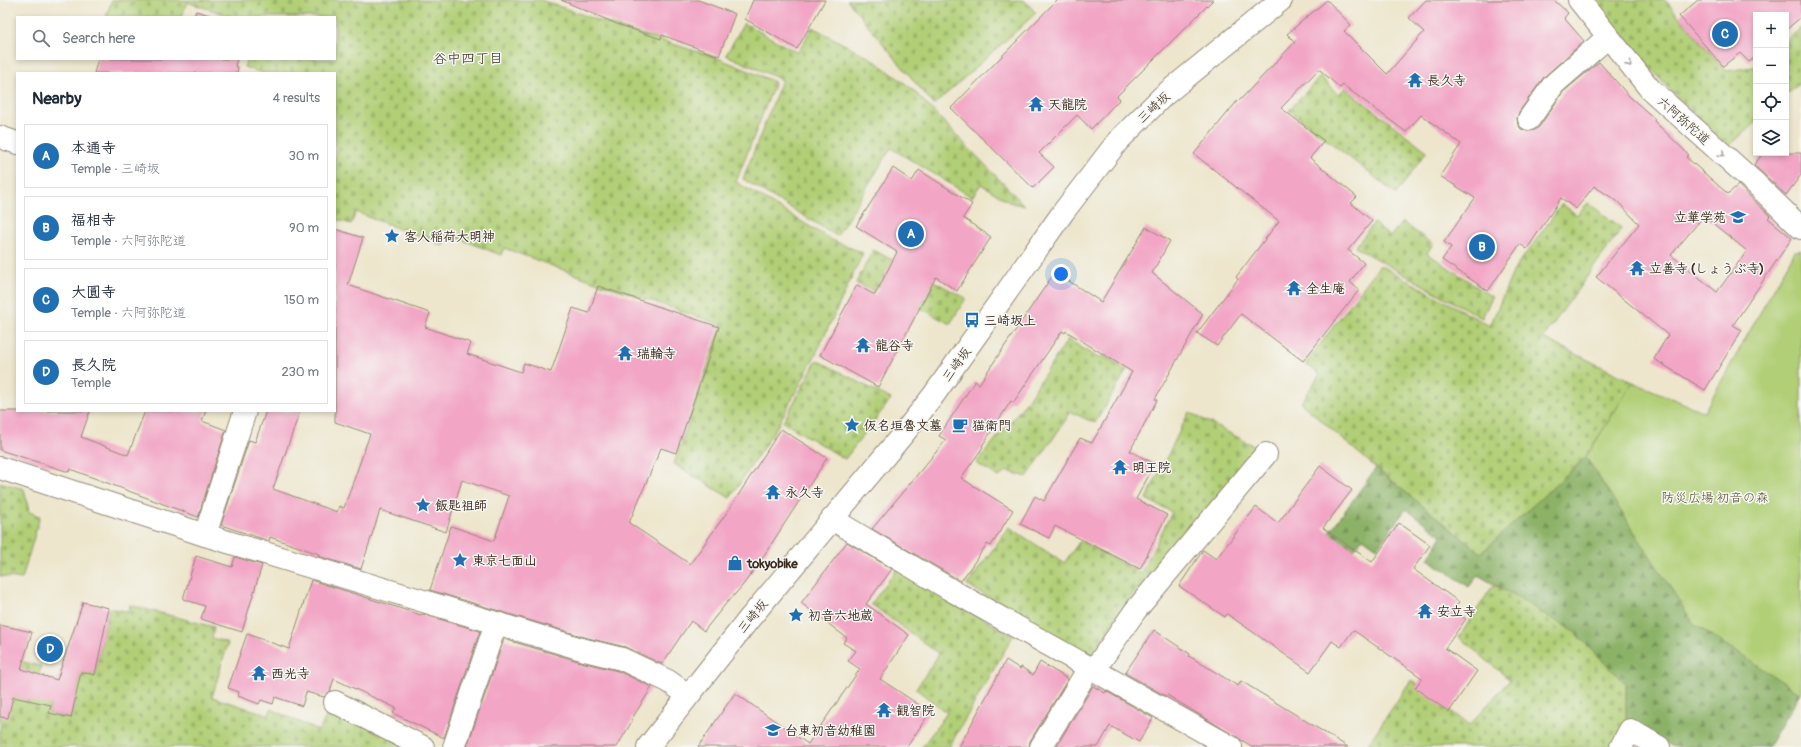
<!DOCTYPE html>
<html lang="en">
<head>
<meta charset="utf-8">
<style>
  :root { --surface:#fff; --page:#f2f2f3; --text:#1f2937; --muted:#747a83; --line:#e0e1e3; --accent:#1f6fb2 }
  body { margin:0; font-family:Pangolin,"Klee One",sans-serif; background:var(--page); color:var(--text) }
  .controls { position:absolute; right:12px; top:12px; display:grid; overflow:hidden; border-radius:0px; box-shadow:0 2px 6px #0003 }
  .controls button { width:36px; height:36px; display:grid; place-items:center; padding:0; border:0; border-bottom:1px solid var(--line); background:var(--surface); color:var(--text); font:20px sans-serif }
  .you { position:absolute; left:1061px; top:274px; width:14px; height:14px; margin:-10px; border:3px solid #fff; border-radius:50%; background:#1a73e8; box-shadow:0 0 0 6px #1a73e833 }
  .badge { display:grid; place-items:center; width:26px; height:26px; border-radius:50%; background:var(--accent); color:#fff; font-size:13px; font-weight:700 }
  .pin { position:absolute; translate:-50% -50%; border:2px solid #fff; box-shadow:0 1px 4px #0006 }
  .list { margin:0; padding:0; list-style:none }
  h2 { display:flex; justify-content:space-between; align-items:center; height:52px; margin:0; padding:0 16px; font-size:17px }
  h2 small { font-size:13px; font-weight:400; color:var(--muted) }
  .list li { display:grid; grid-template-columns:26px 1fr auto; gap:12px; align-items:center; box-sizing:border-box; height:64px; margin:0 8px 8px; padding:0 8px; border:1px solid var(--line); border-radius:0px }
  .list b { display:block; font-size:15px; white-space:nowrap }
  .list p { margin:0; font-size:13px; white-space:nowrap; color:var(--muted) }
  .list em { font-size:13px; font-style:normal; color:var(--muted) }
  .icon { flex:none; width:22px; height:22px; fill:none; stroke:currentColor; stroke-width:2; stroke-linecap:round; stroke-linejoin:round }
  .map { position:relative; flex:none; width:1801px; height:747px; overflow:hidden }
  .search { position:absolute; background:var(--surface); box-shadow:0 2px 6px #0003; left:16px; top:16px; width:320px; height:44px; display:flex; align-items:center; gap:10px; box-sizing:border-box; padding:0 14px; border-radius:0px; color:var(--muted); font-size:15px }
  .panel { position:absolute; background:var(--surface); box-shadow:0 2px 6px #0003; left:16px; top:72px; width:320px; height:340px; border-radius:0px }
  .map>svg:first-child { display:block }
</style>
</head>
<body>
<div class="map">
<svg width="1801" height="747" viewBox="0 0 1801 747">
  <defs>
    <pattern id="forest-firs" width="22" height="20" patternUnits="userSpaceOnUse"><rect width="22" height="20" fill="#8cb267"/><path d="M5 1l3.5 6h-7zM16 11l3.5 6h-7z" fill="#749154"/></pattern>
    <pattern id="cemetery-stones" width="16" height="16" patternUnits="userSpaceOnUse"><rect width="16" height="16" fill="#b1cf76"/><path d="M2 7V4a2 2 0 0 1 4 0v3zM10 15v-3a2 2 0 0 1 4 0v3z" fill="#99b266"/></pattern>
  </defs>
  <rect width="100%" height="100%" fill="#f6f6f2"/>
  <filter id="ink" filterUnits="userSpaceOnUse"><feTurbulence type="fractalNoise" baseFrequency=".025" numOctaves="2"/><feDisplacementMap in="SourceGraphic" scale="8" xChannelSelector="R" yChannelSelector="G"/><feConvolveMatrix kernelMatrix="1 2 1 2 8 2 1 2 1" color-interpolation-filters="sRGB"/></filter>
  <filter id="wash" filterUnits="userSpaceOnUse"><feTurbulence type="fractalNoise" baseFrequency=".012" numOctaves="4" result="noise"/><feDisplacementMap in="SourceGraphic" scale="16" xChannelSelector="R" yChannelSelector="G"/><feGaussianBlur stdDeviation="0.9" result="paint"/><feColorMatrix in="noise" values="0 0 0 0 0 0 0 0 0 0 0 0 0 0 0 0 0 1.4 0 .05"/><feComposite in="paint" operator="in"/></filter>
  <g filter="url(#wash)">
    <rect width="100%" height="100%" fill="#ede6cc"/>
    <!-- forest -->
    <path fill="url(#forest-firs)" stroke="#646e42" d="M1586 457 1694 624 1800 693 1768 747H1673L1626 719V684L1573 631 1478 575 1469 587 1428 559 1442 536 1406 509 1377 548 1363 538 1351 553 1326 537 1376 468 1481 553Z"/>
    <!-- cemetery -->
    <g fill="url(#cemetery-stones)" stroke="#767c4a">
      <path d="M112 0H541L618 27 718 58 775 82 736 182 832 240 863 253 815 356 778 425 730 498 674 464 722 325 593 281 504 248 501 255 448 234 443 246 356 212 351 224 335 219V73H262L244 67 247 59H335V17H233L187 2 182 17H106Z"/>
      <path d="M847 0H1024L1036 13 934 105Z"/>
      <path d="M1594 0H1665L1726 71 1753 67 1756 65V122L1728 147 1664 84Z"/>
      <path d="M744 23 798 53 812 27 872 59 910 87 1025 206 1009 202 981 184 972 197 891 148 837 236 743 179 782 80 726 55Z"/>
      <path d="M1801 28V82L1786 95V40Z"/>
      <path d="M1320 77 1339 94 1345 88 1427 151 1396 194 1289 110Z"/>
      <path d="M1588 203 1622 228 1543 338 1633 382 1586 457 1481 553 1376 468 1301 403 1320 374 1305 364 1380 265 1490 326 1514 270 1562 204 1577 215Z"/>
      <path d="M1402 222 1433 244 1427 253 1492 297 1482 318 1355 247 1374 223 1390 237Z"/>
      <path d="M873 250 966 298 950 324 877 285 873 291 856 283Z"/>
      <path d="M1068 339 1098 358 1105 356 1127 370 1095 423 1071 412 1027 477 1007 471 999 477 976 463 1025 404Z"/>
      <path d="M817 360 891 399 845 459 783 422Z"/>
      <path d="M1189 412 1258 448 1126 603 1091 656 967 585 1009 527 1064 563 1080 541 1141 573 1172 512 1146 499Z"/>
      <path d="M0 482 24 489 29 512 40 516 22 579 0 576Z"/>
      <path d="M897 569 1013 636 949 747H922L947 713 916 689 939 654 871 604Z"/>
      <path d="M1494 584 1573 631 1626 684V719L1613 747H1366L1411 680 1469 725 1510 680 1459 637Z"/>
      <path d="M130 605 214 627 212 638 228 643 212 697 269 715 271 709 319 731 331 706 416 747H0V694L14 660 41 666 35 697 51 701 49 713 71 718 81 672 95 675 109 608 129 612Z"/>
    </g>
    <!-- park -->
    <path fill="#b1cf76" stroke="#767c4a" d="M1801 250V694L1694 624 1586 457 1633 382 1704 412 1795 251Z"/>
    <g id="blocks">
      <!-- building -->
      <g fill="#f2a5c5" fill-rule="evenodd">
        <path d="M561 0H698L735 14 719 56 662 35 661 39 617 24Z"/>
        <path d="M753 0H825L797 49 745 19Z"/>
        <path d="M1057 0H1213L1117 96 1120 99 1091 129 1077 115 1039 153 1054 167 1033 188 951 108Z"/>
        <path d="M1327 0 1351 25 1344 31 1387 74 1424 32 1409 18 1426 0H1554L1568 13 1564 18 1584 41 1544 77 1519 112 1517 118 1518 125 1521 129 1528 131 1535 130 1539 127 1563 92 1599 62 1629 96 1655 119 1654 121 1689 155 1686 157 1728 194 1738 185 1770 216 1768 218 1792 238 1733 325 1742 330 1705 390 1654 359 1668 335 1596 277 1639 224 1617 201 1594 186 1576 209 1561 198 1527 249 1520 244 1488 291 1442 260 1451 247 1444 242 1475 198 1440 176 1461 144 1421 115 1406 132 1343 85 1340 88 1319 69 1281 108 1324 141 1310 158 1357 197 1351 203 1372 221 1348 250 1364 263 1350 282 1359 290 1303 361 1241 314 1217 346 1197 333 1238 279 1236 277 1279 221 1194 154 1238 100 1239 101 1295 42 1287 34ZM1704 216 1747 251 1717 292 1671 255Z"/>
        <path d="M1698 0H1801V17L1786 30V15H1756V56L1749 62 1740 53 1723 66 1679 16Z"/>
        <path d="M196 11 216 17H194Z"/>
        <path d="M98 59H237L235 66 238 67 237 73H94Z"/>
        <path d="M1763 153H1801V175L1786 195 1754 165Z"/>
        <path d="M893 168 912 181 919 170 972 204 963 218 991 237 957 291 936 277 878 387 820 355 857 285 875 295 897 252 856 226Z"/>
        <path d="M1146 227 1170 241 1152 273 1203 314 1155 399 1157 400 1130 451 1155 464 1136 499 1167 515 1140 569 1055 526 1049 538 1020 524 1035 496 1044 501 1080 438 1092 443 1132 372 1066 331 1065 333 1062 331 1013 403 1011 401 982 446 983 447 961 478 1013 510 991 546 987 544 961 581 872 529 946 440 939 436 975 381 979 384 1055 272 1101 302Z"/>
        <path d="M335 229 363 238 348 285 430 313 425 327 471 343 467 354 521 372 524 363 551 372 573 308 589 313 598 286 719 327 676 453 661 448 629 523 690 564 728 511 781 429 827 458 759 563 743 585 729 601H728L704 631 691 621 662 664 625 647 588 638 430 590 451 526 494 541 509 496 462 480 446 532 380 510 361 569 318 556 319 554 270 537 269 541 221 525 249 440 255 442 266 411H300L273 489 337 512 339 506 344 508 370 434 335 422Z"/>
        <path d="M0 411H90L81 437 128 455 145 411H206L202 421 226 430 198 517 70 469 69 472 0 450Z"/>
        <path d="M1320 466 1352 490 1323 528 1372 562 1399 523 1430 545 1413 569 1459 602 1453 610 1466 619 1445 648 1477 671 1449 712 1415 688 1422 678 1353 630 1341 647 1332 641 1310 672 1227 614 1225 617 1179 586 1203 550 1216 559 1256 507 1278 523Z"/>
        <path d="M847 542 892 569 866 604 909 635 880 679 930 712 907 747H698L735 693 808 744 860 669 848 661 856 651 843 643 847 638 801 603Z"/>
        <path d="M196 556 232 567 235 557 262 565 242 632 201 619 205 606 183 599Z"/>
        <path d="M311 580 421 615 422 614 480 631 444 738 393 713 396 708 334 679 330 691 324 697 306 692 302 706 275 697 273 704 261 700 259 704 238 696 239 692 228 688 247 634 289 649Z"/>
        <path d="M83 602 109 608 95 675 81 672 71 718 49 713 51 705 13 697 8 718 0 717V625L32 632 21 669 57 680Z"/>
        <path d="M1154 630 1190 654 1189 656 1238 686 1241 681 1348 747H1253L1167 695 1166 696 1125 673Z"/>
        <path d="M504 639 581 662 618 671 652 687 631 720 632 721 617 747H467Z"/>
        <path d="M1006 660 1020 669 1021 667 1033 675 1040 662 1068 679 1030 741 1029 747H959Z"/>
        <path d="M1093 686 1105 693 1106 691 1153 718 1139 742 1110 726 1098 747H1056Z"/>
      </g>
    </g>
  </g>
  <g filter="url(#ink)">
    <use href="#blocks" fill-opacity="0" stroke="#948875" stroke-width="1"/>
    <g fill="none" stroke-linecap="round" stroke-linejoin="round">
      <!-- minor casing -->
      <g stroke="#948875" stroke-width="24">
        <g id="minor">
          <path d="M1579 0 1650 89 1756 184 1801 228"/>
          <path d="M1529 119 1554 84 1608 37"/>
          <path d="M0 137 17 143"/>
          <path d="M0 468 205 535 585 650 622 659 668 681 688 695"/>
          <path d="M832 519 951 590 1231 747"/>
          <path d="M205 535 245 411"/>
          <path d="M1094 670 1135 611 1266 454"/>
          <path d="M335 702 423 747"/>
          <path d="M454 747 496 623"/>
          <path d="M1041 747 1089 668"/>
          <path d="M1621 747 1630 730 1659 747"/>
        </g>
      </g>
      <!-- major casing -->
      <g stroke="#948875" stroke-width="24">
        <path id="major" d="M648 747 749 619 904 433 933 396 1064 211 1118 141 1163 96 1281 0"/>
      </g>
      <!-- minor -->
      <use href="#minor" stroke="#fff" stroke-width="22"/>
      <!-- major -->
      <use href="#major" stroke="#fff" stroke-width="22"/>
    </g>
    <!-- one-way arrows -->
    <defs><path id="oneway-chevron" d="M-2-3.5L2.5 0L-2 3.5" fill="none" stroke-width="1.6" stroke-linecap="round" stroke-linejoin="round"/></defs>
    <g stroke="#a79f9a">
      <use href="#oneway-chevron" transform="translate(1629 64) rotate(52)"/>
      <use href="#oneway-chevron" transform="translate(1722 154) rotate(42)"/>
    </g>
  </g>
  <!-- icons -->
  <defs>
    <g id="temple-bare" transform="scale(1.2)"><path d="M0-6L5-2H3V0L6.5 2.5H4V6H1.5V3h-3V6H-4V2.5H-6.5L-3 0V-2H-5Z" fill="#1f6fb2" stroke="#f6f6f2" stroke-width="2.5" paint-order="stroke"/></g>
    <g id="school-bare" transform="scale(1.2)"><path d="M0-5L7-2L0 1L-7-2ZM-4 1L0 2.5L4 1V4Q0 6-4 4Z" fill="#1f6fb2" stroke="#f6f6f2" stroke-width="2.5" paint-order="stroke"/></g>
    <g id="sight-bare" transform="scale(1.2)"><path d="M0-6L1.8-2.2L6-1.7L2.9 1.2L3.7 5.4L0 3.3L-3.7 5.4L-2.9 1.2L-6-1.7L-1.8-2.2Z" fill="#1f6fb2" stroke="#f6f6f2" stroke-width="2.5" paint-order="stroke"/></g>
    <g id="bus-bare" transform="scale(1.2)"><path d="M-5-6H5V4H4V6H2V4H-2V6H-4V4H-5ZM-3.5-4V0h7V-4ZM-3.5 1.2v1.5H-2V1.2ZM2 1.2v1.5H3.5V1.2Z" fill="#1f6fb2" stroke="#f6f6f2" stroke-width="2.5" paint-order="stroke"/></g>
    <g id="cafe-bare" transform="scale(1.2)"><path d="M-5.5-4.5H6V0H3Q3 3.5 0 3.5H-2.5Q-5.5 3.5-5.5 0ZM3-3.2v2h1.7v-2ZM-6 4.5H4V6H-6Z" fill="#1f6fb2" stroke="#f6f6f2" stroke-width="2.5" paint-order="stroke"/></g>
    <g id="shop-bare" transform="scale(1.2)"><path d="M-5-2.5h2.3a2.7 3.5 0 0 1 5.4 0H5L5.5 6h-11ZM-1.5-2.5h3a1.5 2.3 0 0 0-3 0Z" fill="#1f6fb2" stroke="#f6f6f2" stroke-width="2.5" paint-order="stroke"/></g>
  </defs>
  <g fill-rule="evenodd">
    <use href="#temple-bare" x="1415" y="80"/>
    <use href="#temple-bare" x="1036" y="104"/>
    <use href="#school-bare" x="1738" y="217"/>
    <use href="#sight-bare" x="392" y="236"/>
    <use href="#temple-bare" x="1637" y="268"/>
    <use href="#temple-bare" x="1294" y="288"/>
    <use href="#bus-bare" x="972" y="320"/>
    <use href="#temple-bare" x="863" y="345"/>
    <use href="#temple-bare" x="625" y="353"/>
    <use href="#sight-bare" x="852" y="425"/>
    <use href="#cafe-bare" x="960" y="425"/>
    <use href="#temple-bare" x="1120" y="467"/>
    <use href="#temple-bare" x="773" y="492"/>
    <use href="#sight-bare" x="423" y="505"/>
    <use href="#sight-bare" x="460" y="560"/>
    <use href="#shop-bare" x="735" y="563"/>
    <use href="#temple-bare" x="1425" y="611"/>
    <use href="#sight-bare" x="796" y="615"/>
    <use href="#temple-bare" x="259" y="673"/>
    <use href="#temple-bare" x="884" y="710"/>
    <use href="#school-bare" x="773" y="730"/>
  </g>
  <g text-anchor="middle" stroke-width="3" stroke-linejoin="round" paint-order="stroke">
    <!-- poi labels -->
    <g font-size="13" font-weight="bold" fill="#3b2a1e" stroke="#f6f6f2" text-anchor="start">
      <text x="1427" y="85">長久寺</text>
      <text x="1048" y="109">天龍院</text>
      <text x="1726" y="222" text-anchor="end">立華学苑</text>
      <text x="404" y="241">客人稲荷大明神</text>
      <text x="1649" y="273">立善寺 (しょうぶ寺)</text>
      <text x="1306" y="293">全生庵</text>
      <text x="984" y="325">三崎坂上</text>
      <text x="875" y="350">龍谷寺</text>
      <text x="637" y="358">瑞輪寺</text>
      <text x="864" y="430">仮名垣魯文墓</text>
      <text x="972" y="430">猫衛門</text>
      <text x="1132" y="472">明王院</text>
      <text x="785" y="497">永久寺</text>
      <text x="435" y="510">飯匙祖師</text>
      <text x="472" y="565">東京七面山</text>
      <text x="747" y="568">tokyobike</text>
      <text x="1437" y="616">安立寺</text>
      <text x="808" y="620">初音六地蔵</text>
      <text x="271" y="678">西光寺</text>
      <text x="896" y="715">観智院</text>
      <text x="785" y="735">台東初音幼稚園</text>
    </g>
    <!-- street labels -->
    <g font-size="13" fill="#3b2a1e" stroke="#f6f6f2">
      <text transform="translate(1153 107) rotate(-43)" y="5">三崎坂</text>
      <text transform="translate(1684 120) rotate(42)" y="5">六阿弥陀道</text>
      <text transform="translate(956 364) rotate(-54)" y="5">三崎坂</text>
      <text transform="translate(752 616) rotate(-51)" y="5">三崎坂</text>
    </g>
    <!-- park labels -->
    <g font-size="13" fill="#585334" stroke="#f6f6f2">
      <text x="1715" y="502">防災広場 初音の森</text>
    </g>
    <!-- neighbourhood labels -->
    <g font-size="14" fill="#3b2a1e" stroke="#f6f6f2">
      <text x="468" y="63">谷中四丁目</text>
    </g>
  </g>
</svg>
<div class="controls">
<button>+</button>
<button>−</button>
<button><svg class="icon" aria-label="locate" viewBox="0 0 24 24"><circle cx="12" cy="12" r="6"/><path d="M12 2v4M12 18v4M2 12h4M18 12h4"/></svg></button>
<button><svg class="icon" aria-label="layers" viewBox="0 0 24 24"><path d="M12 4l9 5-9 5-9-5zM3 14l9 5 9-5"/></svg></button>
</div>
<div class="you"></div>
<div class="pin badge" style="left:911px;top:234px">A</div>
<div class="pin badge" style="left:1482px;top:247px">B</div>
<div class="pin badge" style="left:1725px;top:34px">C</div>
<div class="pin badge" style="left:50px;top:649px">D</div>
<div class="search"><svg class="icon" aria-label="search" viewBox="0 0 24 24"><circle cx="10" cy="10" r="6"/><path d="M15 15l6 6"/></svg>Search here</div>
<section class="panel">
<h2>Nearby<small>4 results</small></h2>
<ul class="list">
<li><span class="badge">A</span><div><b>本通寺</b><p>Temple · 三崎坂</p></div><em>30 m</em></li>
<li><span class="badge">B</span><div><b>福相寺</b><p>Temple · 六阿弥陀道</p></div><em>90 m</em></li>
<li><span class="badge">C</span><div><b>大圓寺</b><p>Temple · 六阿弥陀道</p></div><em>150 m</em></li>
<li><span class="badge">D</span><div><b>長久院</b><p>Temple</p></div><em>230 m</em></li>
</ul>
</section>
</div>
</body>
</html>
